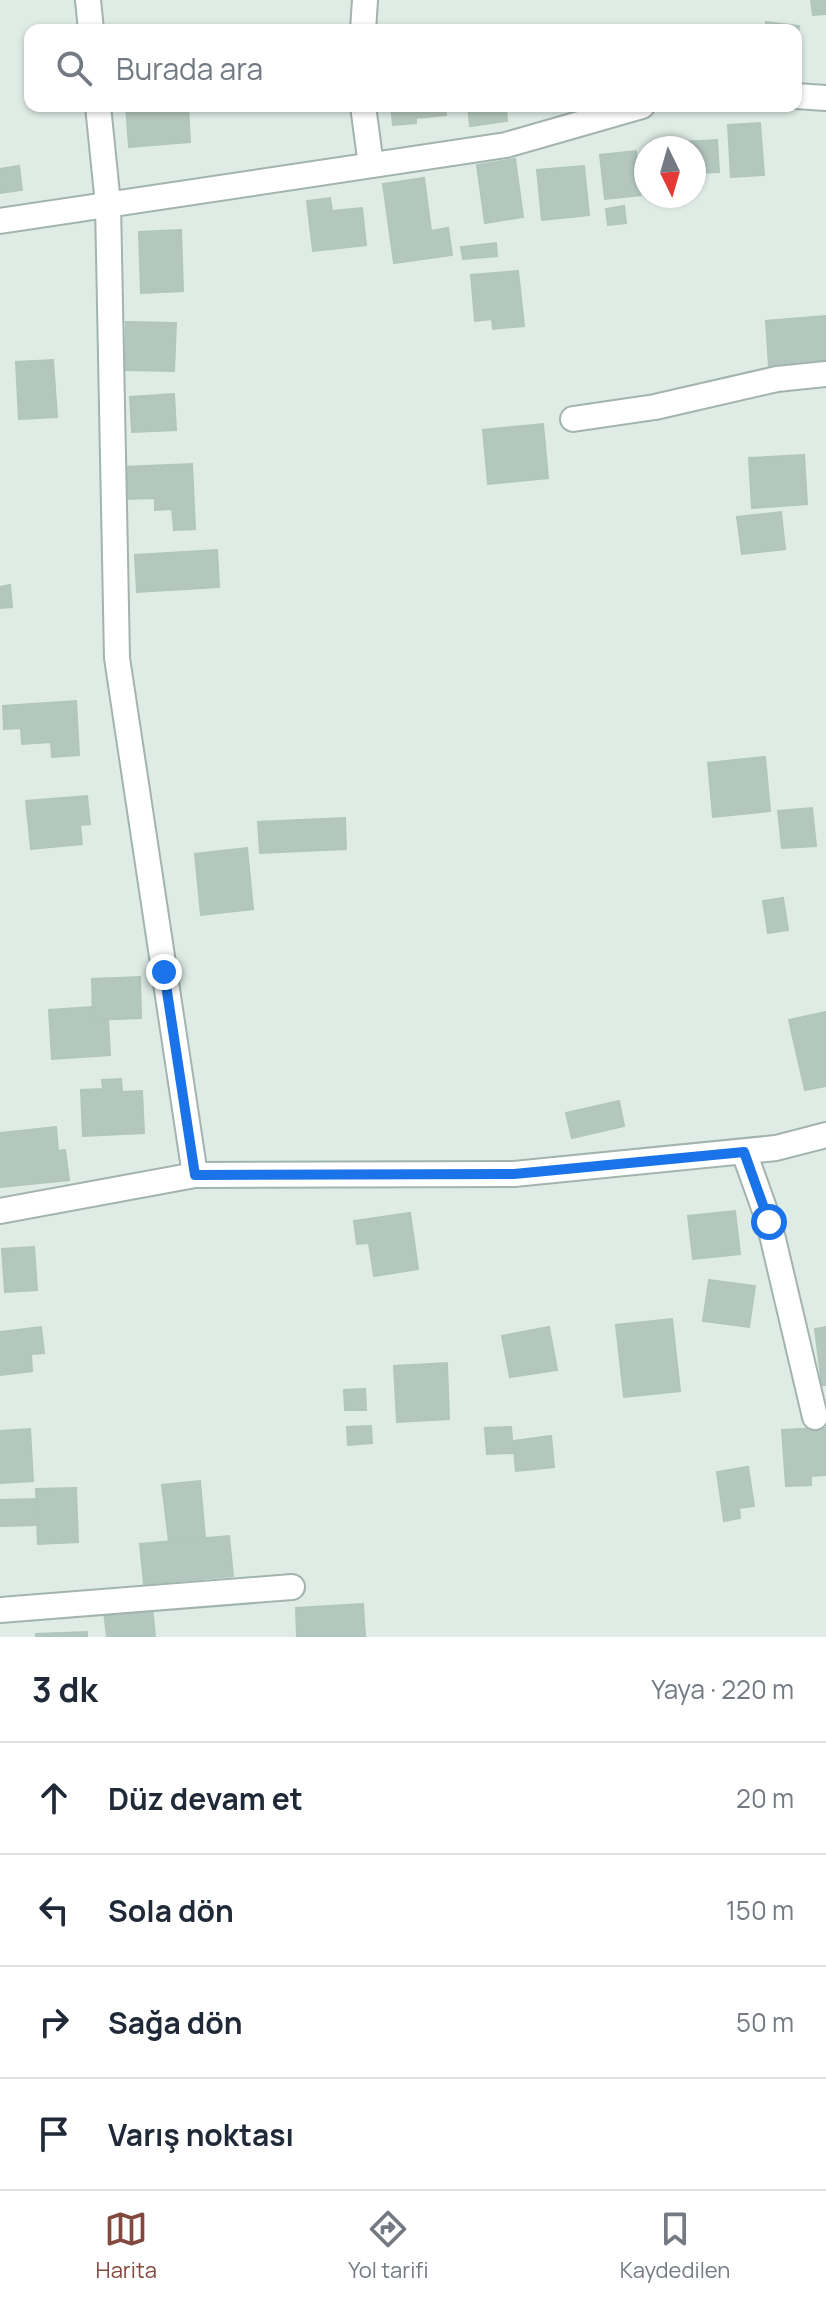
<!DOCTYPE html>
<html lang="tr">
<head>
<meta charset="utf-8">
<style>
  :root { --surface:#fff; --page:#f2f2f3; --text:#1f2937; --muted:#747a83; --line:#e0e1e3; --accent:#834940 }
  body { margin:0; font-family:Manrope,sans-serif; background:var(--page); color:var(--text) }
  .compass { position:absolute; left:634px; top:136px; width:72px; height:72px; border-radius:50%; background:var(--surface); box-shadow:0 2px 6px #0004; rotate:175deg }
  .stop { position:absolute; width:24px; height:24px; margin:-18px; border:6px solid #1a73e8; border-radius:50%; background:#fff }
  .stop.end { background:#1a73e8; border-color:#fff; box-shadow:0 2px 8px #0008 }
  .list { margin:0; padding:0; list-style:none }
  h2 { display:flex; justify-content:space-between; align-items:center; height:104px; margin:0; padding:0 32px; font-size:34px }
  h2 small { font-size:26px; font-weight:400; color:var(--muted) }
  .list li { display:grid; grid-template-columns:52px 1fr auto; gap:24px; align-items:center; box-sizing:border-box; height:112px; padding:0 32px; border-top:2px solid var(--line) }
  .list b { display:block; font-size:30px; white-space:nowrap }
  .list em { font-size:26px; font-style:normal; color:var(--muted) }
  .icon { flex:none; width:44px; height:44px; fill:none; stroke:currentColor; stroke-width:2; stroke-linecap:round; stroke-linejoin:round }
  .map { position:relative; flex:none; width:826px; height:1637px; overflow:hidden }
  .search { position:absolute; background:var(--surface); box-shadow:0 2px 6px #0004; left:24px; right:24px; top:24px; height:88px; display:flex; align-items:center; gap:20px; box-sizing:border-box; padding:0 28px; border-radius:16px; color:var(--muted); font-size:30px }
  .sheet { height:552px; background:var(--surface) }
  nav { display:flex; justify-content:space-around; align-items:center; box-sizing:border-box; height:112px; border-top:2px solid var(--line); background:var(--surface); font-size:22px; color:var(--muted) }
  nav a { display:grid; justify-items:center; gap:4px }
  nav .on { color:var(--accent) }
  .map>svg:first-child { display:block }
</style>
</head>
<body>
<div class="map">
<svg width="826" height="1637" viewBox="0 0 826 1637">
  <rect width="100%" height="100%" fill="#dfece6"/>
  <!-- building -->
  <g fill="#b4c7bf" stroke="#b1c6bd" stroke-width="2">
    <path d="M811 0H826V14L813 15Z"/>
    <path d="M766 22 799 26 796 47V30H765Z"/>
    <path d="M126 106H188L190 142 129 147Z"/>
    <path d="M391 106H445L446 115 416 118V123L393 125Z"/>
    <path d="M468 106H506L507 121 470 126Z"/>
    <path d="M760 123 764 175 731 177 728 125Z"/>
    <path d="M717 140 719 172 694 173V148H682L681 142Z"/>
    <path d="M636 151 641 195 605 199 600 155Z"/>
    <path d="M515 159 523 217 485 223 477 165Z"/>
    <path d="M19 166 22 190 0 193V169Z"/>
    <path d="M584 166 589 215 542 220 537 170Z"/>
    <path d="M424 178 431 231 448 228 452 255 394 263 383 184Z"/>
    <path d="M330 198 332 211 362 208 366 245 313 251 307 201Z"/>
    <path d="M624 206 626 223 608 225 606 209Z"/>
    <path d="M181 230 183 291 141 293 139 232Z"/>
    <path d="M496 243 497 256 463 259 461 247Z"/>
    <path d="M518 271 524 326 493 329 492 319 475 321 471 275Z"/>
    <path d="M826 316V364L769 367 766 321Z"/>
    <path d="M126 322 176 323 174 371 125 370Z"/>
    <path d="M53 360 57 417 19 419 16 362Z"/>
    <path d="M174 394 176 430 132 432 130 397Z"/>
    <path d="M543 424 548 478 488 484 483 430Z"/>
    <path d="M804 455 807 504 752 508 749 458Z"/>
    <path d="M192 464 195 529 174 530 172 509 155 510V498L123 499 122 467Z"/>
    <path d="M781 512 785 549 742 554 737 517Z"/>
    <path d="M217 550 219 587 137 592 135 555Z"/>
    <path d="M10 585 12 607 0 608V587Z"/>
    <path d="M76 701 79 755 52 757 51 742 22 744 21 728 4 729 3 706Z"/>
    <path d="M765 757 770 811 713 817 708 763Z"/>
    <path d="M87 796 90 824 80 825 82 844 31 849 26 801Z"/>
    <path d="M812 808 816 846 782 848 778 811Z"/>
    <path d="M345 818 346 849 260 853 258 822Z"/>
    <path d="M247 848 253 909 201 915 195 854Z"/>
    <path d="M783 898 788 930 768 933 763 901Z"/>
    <path d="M140 977 141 1018 93 1020 92 979Z"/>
    <path d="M92 1007 93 1020 108 1019 110 1055 52 1059 49 1010Z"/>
    <path d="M826 1012V1086L805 1090 789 1020Z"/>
    <path d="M121 1079 122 1092 142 1091 144 1133 83 1136 81 1090 103 1089 102 1080Z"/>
    <path d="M619 1101 624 1126 572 1138 566 1113Z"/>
    <path d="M56 1127 58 1151 65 1150 69 1180 0 1187V1133Z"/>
    <path d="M735 1211 740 1254 693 1259 688 1216Z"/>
    <path d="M410 1213 418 1269 374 1276 369 1243 357 1244 354 1221Z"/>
    <path d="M34 1247 37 1290 5 1292 2 1249Z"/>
    <path d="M709 1280 755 1286 749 1327 703 1321Z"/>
    <path d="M672 1319 680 1391 624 1397 616 1325Z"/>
    <path d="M41 1327 44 1353 31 1354 32 1371 0 1375V1332Z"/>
    <path d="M549 1327 557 1370 510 1377 502 1336Z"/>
    <path d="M826 1327V1385H822L815 1329Z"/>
    <path d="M447 1363 449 1419 397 1422 394 1366Z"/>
    <path d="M365 1389 366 1410H345L344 1390Z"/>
    <path d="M371 1426 372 1443 348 1445 347 1427Z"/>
    <path d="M511 1427 513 1453 487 1454 485 1428Z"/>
    <path d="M826 1428V1475L811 1476V1485L786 1486 782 1430Z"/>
    <path d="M30 1429 33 1481 0 1483V1431Z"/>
    <path d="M551 1436 554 1467 516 1471 513 1441Z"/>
    <path d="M748 1467 754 1506 739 1508 740 1518 724 1521 717 1472Z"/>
    <path d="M200 1481 205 1538 169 1542 162 1485Z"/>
    <path d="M76 1488 78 1542 38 1544 36 1489Z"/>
    <path d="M37 1499 38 1525 0 1526V1500Z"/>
    <path d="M229 1536 233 1576 144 1584 140 1544Z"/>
    <path d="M363 1604 365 1637H297L296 1608Z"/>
    <path d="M152 1606 155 1637H107L104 1611Z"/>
    <path d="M87 1632V1637H36V1634Z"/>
  </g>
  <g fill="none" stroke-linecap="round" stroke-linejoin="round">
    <!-- minor casing -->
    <g stroke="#a2b4ad" stroke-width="28">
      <g id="minor">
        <path d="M88 0 91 30"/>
        <path d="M363 30 365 0"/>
        <path d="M796 96 826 98"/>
        <path d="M98 106 108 204 117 658 195 1175"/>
        <path d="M363 106 371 165"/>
        <path d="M0 221 506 145 642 106"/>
        <path d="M573 419 655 407 777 379 826 374"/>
        <path d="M744 1152 769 1222 815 1417"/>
        <path d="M0 1211 195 1175 514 1174 776 1148 826 1135"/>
        <path d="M0 1610 292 1587"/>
      </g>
    </g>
    <!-- minor -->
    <use href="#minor" stroke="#fff" stroke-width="24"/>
  </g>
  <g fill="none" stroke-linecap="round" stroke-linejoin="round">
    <!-- route -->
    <path stroke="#1a73e8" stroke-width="10" d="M164 972 195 1175 514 1174 744 1152 769 1222"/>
  </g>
</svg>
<svg class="compass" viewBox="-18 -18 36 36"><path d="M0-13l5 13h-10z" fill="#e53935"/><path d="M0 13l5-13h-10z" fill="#747a83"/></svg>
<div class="stop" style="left:769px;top:1222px"></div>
<div class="stop end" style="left:164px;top:972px"></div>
<div class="search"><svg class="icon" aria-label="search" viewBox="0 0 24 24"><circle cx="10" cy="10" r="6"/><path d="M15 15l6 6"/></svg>Burada ara</div>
</div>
<section class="sheet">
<h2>3 dk<small>Yaya · 220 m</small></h2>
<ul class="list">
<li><svg class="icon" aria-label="ahead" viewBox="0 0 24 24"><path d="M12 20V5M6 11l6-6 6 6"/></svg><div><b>Düz devam et</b></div><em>20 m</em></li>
<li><svg class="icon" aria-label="left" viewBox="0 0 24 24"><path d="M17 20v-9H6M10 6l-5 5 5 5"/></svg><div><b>Sola dön</b></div><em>150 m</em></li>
<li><svg class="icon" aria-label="right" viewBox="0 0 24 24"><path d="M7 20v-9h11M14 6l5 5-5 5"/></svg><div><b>Sağa dön</b></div><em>50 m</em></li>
<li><svg class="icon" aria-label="arrive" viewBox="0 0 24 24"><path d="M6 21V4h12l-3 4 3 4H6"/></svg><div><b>Varış noktası</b></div></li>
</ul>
</section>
<nav>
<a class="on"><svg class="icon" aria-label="map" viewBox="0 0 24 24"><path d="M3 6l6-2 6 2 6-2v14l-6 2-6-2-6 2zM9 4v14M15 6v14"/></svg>Harita</a>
<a><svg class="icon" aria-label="directions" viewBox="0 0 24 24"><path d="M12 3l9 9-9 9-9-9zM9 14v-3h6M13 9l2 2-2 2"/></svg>Yol tarifi</a>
<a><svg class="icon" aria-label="saved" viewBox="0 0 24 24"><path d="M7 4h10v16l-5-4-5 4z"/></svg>Kaydedilen</a>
</nav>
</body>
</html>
